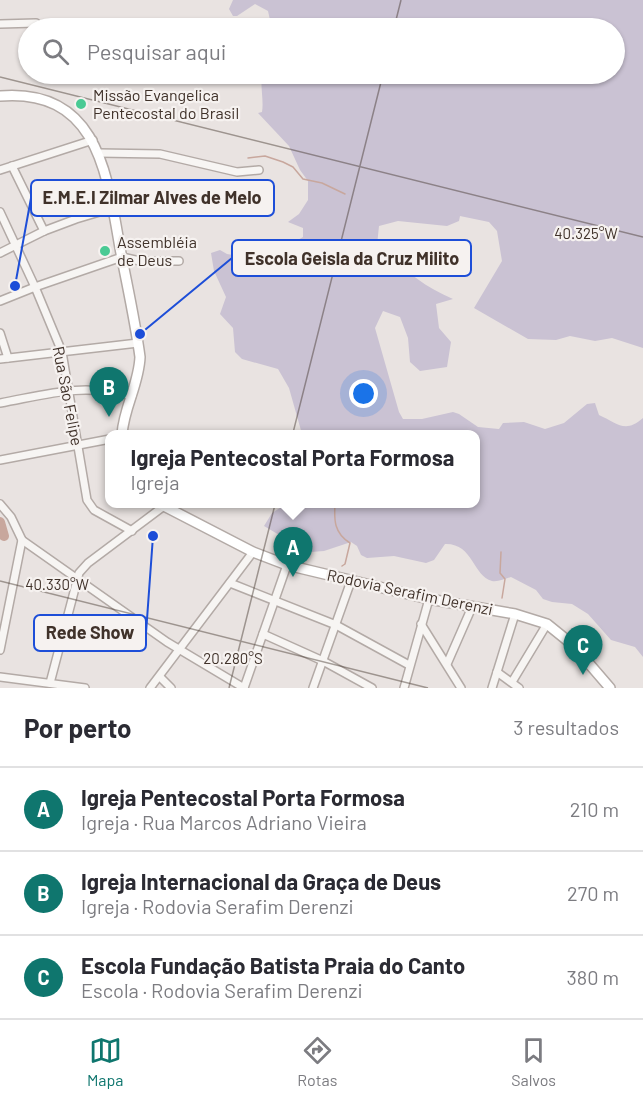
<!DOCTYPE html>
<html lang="pt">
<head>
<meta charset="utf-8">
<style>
  :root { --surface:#fff; --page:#f2f2f3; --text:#2b2b33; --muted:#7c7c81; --line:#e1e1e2; --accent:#0f766e }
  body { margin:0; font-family:Barlow,sans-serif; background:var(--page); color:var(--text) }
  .you { position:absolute; left:364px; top:394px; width:21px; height:21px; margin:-15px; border:4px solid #fff; border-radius:50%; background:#1a73e8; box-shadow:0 0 0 9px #1a73e833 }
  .badge { display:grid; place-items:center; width:39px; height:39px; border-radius:50%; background:var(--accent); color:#fff; font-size:20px; font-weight:700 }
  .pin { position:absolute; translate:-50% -50px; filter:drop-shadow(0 2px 3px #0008) }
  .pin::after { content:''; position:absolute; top:32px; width:21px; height:18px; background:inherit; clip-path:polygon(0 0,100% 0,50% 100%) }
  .popup { position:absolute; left:105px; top:430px; width:375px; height:78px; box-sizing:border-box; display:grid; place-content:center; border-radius:12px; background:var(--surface); filter:drop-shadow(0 2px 4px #0005); font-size:20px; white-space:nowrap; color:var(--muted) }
  .popup b { font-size:22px; color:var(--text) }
  .popup::after { content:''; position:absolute; left:50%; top:100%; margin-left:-12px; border:12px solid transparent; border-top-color:var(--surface) }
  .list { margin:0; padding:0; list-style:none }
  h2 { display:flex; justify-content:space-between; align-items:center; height:78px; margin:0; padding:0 24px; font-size:26px }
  h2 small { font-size:20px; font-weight:400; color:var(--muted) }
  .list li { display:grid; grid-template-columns:39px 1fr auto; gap:18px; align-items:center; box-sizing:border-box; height:84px; padding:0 24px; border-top:2px solid var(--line) }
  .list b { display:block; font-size:22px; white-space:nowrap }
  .list p { margin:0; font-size:20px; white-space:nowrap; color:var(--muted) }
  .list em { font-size:20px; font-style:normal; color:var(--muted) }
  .icon { flex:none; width:33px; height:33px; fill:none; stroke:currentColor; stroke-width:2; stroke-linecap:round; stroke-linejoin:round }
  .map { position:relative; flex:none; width:643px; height:688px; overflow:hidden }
  .search { position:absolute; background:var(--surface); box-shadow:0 2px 4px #0004; left:18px; right:18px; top:18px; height:66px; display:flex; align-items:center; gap:15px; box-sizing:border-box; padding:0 21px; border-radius:33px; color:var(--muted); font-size:22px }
  .sheet { height:330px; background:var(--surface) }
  nav { display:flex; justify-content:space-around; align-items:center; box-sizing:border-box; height:84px; border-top:2px solid var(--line); background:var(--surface); font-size:16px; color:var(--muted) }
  nav a { display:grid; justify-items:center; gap:3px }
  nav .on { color:var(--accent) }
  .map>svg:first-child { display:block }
</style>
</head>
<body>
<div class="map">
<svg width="643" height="688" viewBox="0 0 643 688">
  <rect width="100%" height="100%" fill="#e9e3e1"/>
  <!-- green -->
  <path fill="#cac2d3" d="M233 0H643V348L612 338 595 341 570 336 556 340 528 339 474 308 502 261 497 231 489 222 460 216 459 221 447 226 398 221 379 226 377 245C401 267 422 286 453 299L436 304 439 328 451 342 447 367 420 371 410 362 408 338 400 317 383 311 375 328 399 412 403 419H422L453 412 459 414 478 427 499 429 503 423 524 422 545 429 564 423 587 404 595 403 599 415C617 423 625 434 643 418V657L635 647 611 640 588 614 572 604 552 602 543 599 536 590 511 577C505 579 498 582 492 581 473 576 473 543 445 544L434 560 426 563 394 556 367 558 361 555 357 546 351 542 324 551 311 552 303 549 264 526 272 513 286 504H476V434H302L289 388 278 369 242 359 235 352 233 328 220 314 226 297 214 271 211 253 220 250 227 254 239 256 279 244 296 241 303 237V228L288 222 299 214 308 200V181L300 170 289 146 258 113 262 112C264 101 260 86 262 74H614V28H266L270 20 268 11 255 4 237 16H233L229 9Z"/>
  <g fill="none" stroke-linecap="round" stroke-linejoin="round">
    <!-- stream -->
    <g stroke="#c8a79d" stroke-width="1.5">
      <path d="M248 158 265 156 283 162 293 167 303 179 322 183 345 194"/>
      <path d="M335 504C334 520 334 533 350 543L345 564 342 566"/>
      <path d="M501 552 500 573 505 579 502 598"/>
    </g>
    <!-- river -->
    <path stroke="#c8a79d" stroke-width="10" d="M0 522 4 536"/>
    <!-- street casing -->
    <g stroke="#b3aaa6" stroke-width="10">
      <g id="street">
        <path d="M0 24 36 23"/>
        <path d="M99 153 160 154 237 172 259 170"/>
        <path d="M12 166 44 231"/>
        <path d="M0 170 93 140"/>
        <path d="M0 212 35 287 62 352 87 500 94 510 132 531"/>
        <path d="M0 253 44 231 76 219 113 208"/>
        <path d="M0 301 35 287 122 257 140 261H179"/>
        <path d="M0 333 8 358"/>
        <path d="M0 359 138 343"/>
        <path d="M0 403C49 394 81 383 132 396"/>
        <path d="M0 460 110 439"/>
        <path d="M0 504 11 517 22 540 0 650"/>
        <path d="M22 540 167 642 244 688"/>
        <path d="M230 583 336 625 409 665"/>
        <path d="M421 624 461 688"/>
        <path d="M263 634 323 661 372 688"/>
        <path d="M447 664 472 607"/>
        <path d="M497 672 519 688"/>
        <path d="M0 677 85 688"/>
        <path d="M160 677 171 688"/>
        <path d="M512 682 547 624"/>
        <path d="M50 683 79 573 88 563 164 506"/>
        <path d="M150 688 253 552"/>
        <path d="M244 688 287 565"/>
        <path d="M313 688 351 581"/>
        <path d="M404 688 429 599"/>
        <path d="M492 688 515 614"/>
      </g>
    </g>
    <!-- secondary casing -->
    <g stroke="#b3aaa6" stroke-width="12">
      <g id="secondary">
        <path d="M0 96C98 88 107 174 120 248 127 285 135 320 140 357 139 384 124 407 122 434"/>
        <path d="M160 504 253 552 287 565 429 599 515 614 547 624 573 645 610 688"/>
      </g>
    </g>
    <!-- street -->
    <use href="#street" stroke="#f7f5f3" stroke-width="7"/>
    <!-- secondary -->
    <use href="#secondary" stroke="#fff" stroke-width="9"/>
  </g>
  <!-- ticks -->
  <path fill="none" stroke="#40322a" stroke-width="1.5" stroke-opacity="0.45" d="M394 28 401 0M0 77 643 237M0 581 428 688M229 688 383 74"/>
  <!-- markers -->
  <g fill="#4aca94" stroke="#f6f2f0" stroke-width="2">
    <circle cx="81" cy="104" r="6"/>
    <circle cx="105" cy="251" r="6"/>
  </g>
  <g text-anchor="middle" stroke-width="4.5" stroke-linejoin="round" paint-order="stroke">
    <!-- poi labels -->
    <g font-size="16" fill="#40322a" stroke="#f6f2f0" text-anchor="start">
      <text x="93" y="101">Missão Evangelica<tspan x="93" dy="18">Pentecostal do Brasil</tspan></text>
      <text x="117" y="248">Assembléia<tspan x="117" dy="18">de Deus</tspan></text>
    </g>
    <!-- street labels -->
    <g font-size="16" fill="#40322a" stroke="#f6f2f0">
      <text transform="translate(68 396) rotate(79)" y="6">Rua São Felipe</text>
      <text transform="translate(410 592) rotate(12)" y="6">Rodovia Serafim Derenzi</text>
    </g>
  </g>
  <g font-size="15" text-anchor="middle" fill="#40322a" stroke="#f6f2f0" stroke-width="4.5" stroke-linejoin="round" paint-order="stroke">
    <text x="586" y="239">40.325°W</text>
    <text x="57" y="590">40.330°W</text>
    <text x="233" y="664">20.280°S</text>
  </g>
  <!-- callouts -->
  <path fill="none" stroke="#1d4ed8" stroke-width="2" d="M15 286L31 198M140 334L232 258M153 536L146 633"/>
  <g fill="#1d4ed8" stroke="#f6f2f0" stroke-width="2">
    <circle cx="15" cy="286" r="6"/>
    <circle cx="140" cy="334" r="6"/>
    <circle cx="153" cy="536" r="6"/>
  </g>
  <g fill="#f6f2f0" stroke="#1d4ed8" stroke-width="2">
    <rect x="31" y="180" width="243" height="36" rx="6"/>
    <rect x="232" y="240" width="239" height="36" rx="6"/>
    <rect x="34" y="615" width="112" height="36" rx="6"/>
  </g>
  <g font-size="18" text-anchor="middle" font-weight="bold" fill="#40322a">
    <text x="152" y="204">E.M.E.I Zilmar Alves de Melo</text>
    <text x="352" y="265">Escola Geisla da Cruz Milito</text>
    <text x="90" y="639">Rede Show</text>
  </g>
</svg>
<div class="you"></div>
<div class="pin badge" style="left:293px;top:577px">A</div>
<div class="popup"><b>Igreja Pentecostal Porta Formosa</b>Igreja</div>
<div class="pin badge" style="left:109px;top:417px">B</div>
<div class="pin badge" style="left:583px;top:675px">C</div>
<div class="search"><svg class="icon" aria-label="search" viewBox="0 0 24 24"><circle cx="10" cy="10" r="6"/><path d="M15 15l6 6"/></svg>Pesquisar aqui</div>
</div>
<section class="sheet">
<h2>Por perto<small>3 resultados</small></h2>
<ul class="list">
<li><span class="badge">A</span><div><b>Igreja Pentecostal Porta Formosa</b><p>Igreja · Rua Marcos Adriano Vieira</p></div><em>210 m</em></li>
<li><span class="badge">B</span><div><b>Igreja Internacional da Graça de Deus</b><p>Igreja · Rodovia Serafim Derenzi</p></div><em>270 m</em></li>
<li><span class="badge">C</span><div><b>Escola Fundação Batista Praia do Canto</b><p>Escola · Rodovia Serafim Derenzi</p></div><em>380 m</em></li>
</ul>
</section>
<nav>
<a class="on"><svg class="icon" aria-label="map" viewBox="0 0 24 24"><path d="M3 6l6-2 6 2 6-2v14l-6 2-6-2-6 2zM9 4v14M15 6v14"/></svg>Mapa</a>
<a><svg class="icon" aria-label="directions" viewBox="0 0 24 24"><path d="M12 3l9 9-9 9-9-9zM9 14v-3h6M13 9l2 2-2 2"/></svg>Rotas</a>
<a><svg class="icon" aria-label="saved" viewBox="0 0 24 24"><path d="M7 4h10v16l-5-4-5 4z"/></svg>Salvos</a>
</nav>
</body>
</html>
